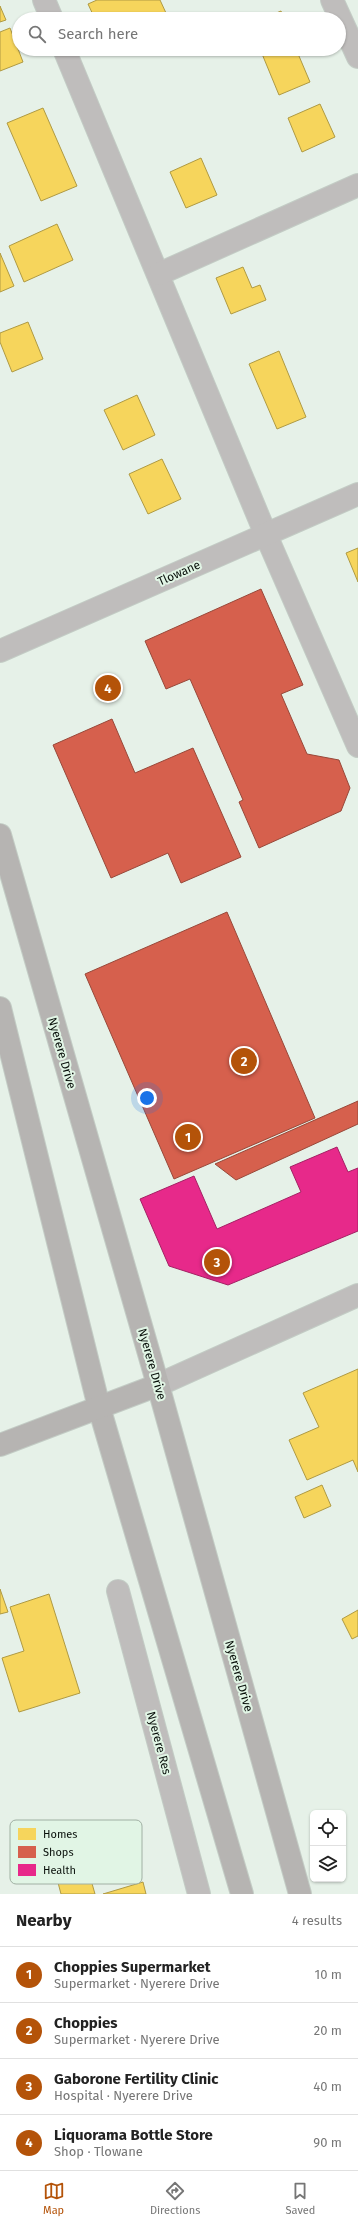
<!DOCTYPE html>
<html lang="en">
<head>
<meta charset="utf-8">
<style>
  :root { --surface:#fff; --page:#f6f6f6; --text:#222; --muted:#767676; --line:#e0e0e0; --accent:#b45309 }
  body { margin:0; font-family:"Fira Sans",sans-serif; background:var(--page); color:var(--text) }
  .controls { position:absolute; right:12px; bottom:12px; display:grid; overflow:hidden; border-radius:6px; box-shadow:0 1px 3px #0004 }
  .controls button { width:36px; height:36px; display:grid; place-items:center; padding:0; border:0; border-bottom:1px solid var(--line); background:var(--surface); color:var(--text); font:20px sans-serif }
  .you { position:absolute; left:147px; top:1098px; width:14px; height:14px; margin:-10px; border:3px solid #fff; border-radius:50%; background:#1a73e8; box-shadow:0 0 0 6px #1a73e833 }
  .badge { display:grid; place-items:center; width:26px; height:26px; border-radius:50%; background:var(--accent); color:#fff; font-size:13px; font-weight:700 }
  .pin { position:absolute; translate:-50% -50%; border:2px solid #fff; box-shadow:0 1px 4px #0006 }
  .list { margin:0; padding:0; list-style:none }
  h2 { display:flex; justify-content:space-between; align-items:center; height:52px; margin:0; padding:0 16px; font-size:17px }
  h2 small { font-size:13px; font-weight:400; color:var(--muted) }
  .list li { display:grid; grid-template-columns:26px 1fr auto; gap:12px; align-items:center; box-sizing:border-box; height:56px; padding:0 16px; border-top:1px solid var(--line) }
  .list b { display:block; font-size:15px; white-space:nowrap }
  .list p { margin:0; font-size:13px; white-space:nowrap; color:var(--muted) }
  .list em { font-size:13px; font-style:normal; color:var(--muted) }
  .icon { flex:none; width:22px; height:22px; fill:none; stroke:currentColor; stroke-width:2; stroke-linecap:round; stroke-linejoin:round }
  .map { position:relative; flex:none; width:358px; height:1894px; overflow:hidden }
  .search { position:absolute; background:var(--surface); box-shadow:0 1px 3px #0004; left:12px; right:12px; top:12px; height:44px; display:flex; align-items:center; gap:10px; box-sizing:border-box; padding:0 14px; border-radius:22px; color:var(--muted); font-size:15px }
  .sheet { height:276px; background:var(--surface) }
  nav { display:flex; justify-content:space-around; align-items:center; box-sizing:border-box; height:56px; border-top:1px solid var(--line); background:var(--surface); font-size:11px; color:var(--muted) }
  nav a { display:grid; justify-items:center; gap:2px }
  nav .on { color:var(--accent) }
  .map>svg:first-child { display:block }
</style>
</head>
<body>
<div class="map">
<svg width="358" height="1894" viewBox="0 0 358 1894">
  <rect width="100%" height="100%" fill="#e6f1e8"/>
  <!-- homes -->
  <g fill="#f6d55c" stroke="#af9a43">
    <path d="M97 0H160L166 13 153 19H95L88 4Z"/>
    <path d="M0 6 6 20 0 22Z"/>
    <path d="M281 11 284 19H262Z"/>
    <path d="M10 28 23 62 0 71V32Z"/>
    <path d="M260 49H296L310 82 279 95Z"/>
    <path d="M320 104 335 137 302 152 288 118Z"/>
    <path d="M43 108 77 186 41 201 7 123Z"/>
    <path d="M201 158 217 195 186 208 170 172Z"/>
    <path d="M57 224 73 260 24 282 9 246Z"/>
    <path d="M0 253 14 286 0 292Z"/>
    <path d="M243 267 252 288 260 285 266 300 231 314 216 278Z"/>
    <path d="M28 322 43 359 12 372 0 342V333Z"/>
    <path d="M279 351 306 417 277 429 249 364Z"/>
    <path d="M137 395 155 435 123 450 104 410Z"/>
    <path d="M162 459 181 499 148 514 129 474Z"/>
    <path d="M358 548V582L346 553Z"/>
    <path d="M358 1369V1472L353 1460 307 1480 289 1440 319 1427 303 1393Z"/>
    <path d="M322 1485 331 1506 304 1518 295 1497Z"/>
    <path d="M0 1589 8 1612 0 1614Z"/>
    <path d="M49 1594 80 1693 19 1712 2 1658 24 1651 10 1607Z"/>
    <path d="M358 1610V1636L352 1639 342 1619Z"/>
    <path d="M87 1866 95 1894H61L56 1875Z"/>
    <path d="M143 1882 146 1894H103Z"/>
  </g>
  <!-- shops -->
  <g fill="#d6604d" stroke="#984839">
    <path d="M261 589 303 685 281 694 307 754 339 760 350 788 341 811 259 848 239 802 243 800 190 679 166 689 145 641Z"/>
    <path d="M112 719 135 773 193 748 241 857 181 883 168 853 111 878 53 745Z"/>
    <path d="M227 912 315 1118 174 1179 85 974Z"/>
    <path d="M358 1101V1124L236 1180 215 1164Z"/>
  </g>
  <!-- health -->
  <path fill="#e7298a" stroke="#a42164" d="M337 1147 348 1172 358 1168V1231L228 1285 169 1266 140 1199 194 1176 217 1229 301 1192 290 1167Z"/>
  <g fill="none" stroke-linecap="round" stroke-linejoin="round">
    <!-- street casing -->
    <g stroke="#c3ccc5" stroke-width="24">
      <g id="street">
        <path d="M44 0 52 19"/>
        <path d="M332 0 358 57"/>
        <path d="M64 49 266 535 358 746"/>
        <path d="M159 274 358 185"/>
        <path d="M0 651 358 494"/>
        <path d="M158 1385 358 1295"/>
        <path d="M118 1591 199 1894"/>
      </g>
    </g>
    <!-- secondary casing -->
    <g stroke="#c3ccc5" stroke-width="24">
      <g id="secondary">
        <path d="M0 835 158 1385 300 1894"/>
        <path d="M0 1008 99 1407 242 1894"/>
        <path d="M0 1445 158 1385"/>
      </g>
    </g>
    <!-- street -->
    <use href="#street" stroke="#bfbdbc" stroke-width="22"/>
    <!-- secondary -->
    <use href="#secondary" stroke="#b6b4b2" stroke-width="22"/>
  </g>
  <g text-anchor="middle" stroke-width="4" stroke-linejoin="round" paint-order="stroke">
    <!-- street labels -->
    <g font-size="12" fill="#080f0a" stroke="#e1f5e5">
      <text transform="translate(179 573) rotate(-24)" y="4">Tlowane</text>
      <text transform="translate(62 1053) rotate(74)" y="4">Nyerere Drive</text>
      <text transform="translate(152 1364) rotate(74)" y="4">Nyerere Drive</text>
      <text transform="translate(239 1676) rotate(74)" y="4">Nyerere Drive</text>
      <text transform="translate(159 1743) rotate(75)" y="4">Nyerere Res</text>
    </g>
  </g>
  <!-- legend -->
  <rect x="10" y="1820" width="132" height="64" rx="6" fill="#e1f5e5" stroke="#a0b0a3" stroke-width="1"/>
  <rect x="18" y="1828" width="18" height="12" fill="#f6d55c"/>
  <rect x="18" y="1846" width="18" height="12" fill="#d6604d"/>
  <rect x="18" y="1864" width="18" height="12" fill="#e7298a"/>
  <g font-size="11" fill="#080f0a">
    <text x="43" y="1838">Homes</text>
    <text x="43" y="1856">Shops</text>
    <text x="43" y="1874">Health</text>
  </g>
</svg>
<div class="controls">
<button><svg class="icon" aria-label="locate" viewBox="0 0 24 24"><circle cx="12" cy="12" r="6"/><path d="M12 2v4M12 18v4M2 12h4M18 12h4"/></svg></button>
<button><svg class="icon" aria-label="layers" viewBox="0 0 24 24"><path d="M12 4l9 5-9 5-9-5zM3 14l9 5 9-5"/></svg></button>
</div>
<div class="you"></div>
<div class="pin badge" style="left:188px;top:1137px">1</div>
<div class="pin badge" style="left:244px;top:1061px">2</div>
<div class="pin badge" style="left:217px;top:1262px">3</div>
<div class="pin badge" style="left:108px;top:688px">4</div>
<div class="search"><svg class="icon" aria-label="search" viewBox="0 0 24 24"><circle cx="10" cy="10" r="6"/><path d="M15 15l6 6"/></svg>Search here</div>
</div>
<section class="sheet">
<h2>Nearby<small>4 results</small></h2>
<ul class="list">
<li><span class="badge">1</span><div><b>Choppies Supermarket</b><p>Supermarket · Nyerere Drive</p></div><em>10 m</em></li>
<li><span class="badge">2</span><div><b>Choppies</b><p>Supermarket · Nyerere Drive</p></div><em>20 m</em></li>
<li><span class="badge">3</span><div><b>Gaborone Fertility Clinic</b><p>Hospital · Nyerere Drive</p></div><em>40 m</em></li>
<li><span class="badge">4</span><div><b>Liquorama Bottle Store</b><p>Shop · Tlowane</p></div><em>90 m</em></li>
</ul>
</section>
<nav>
<a class="on"><svg class="icon" aria-label="map" viewBox="0 0 24 24"><path d="M3 6l6-2 6 2 6-2v14l-6 2-6-2-6 2zM9 4v14M15 6v14"/></svg>Map</a>
<a><svg class="icon" aria-label="directions" viewBox="0 0 24 24"><path d="M12 3l9 9-9 9-9-9zM9 14v-3h6M13 9l2 2-2 2"/></svg>Directions</a>
<a><svg class="icon" aria-label="saved" viewBox="0 0 24 24"><path d="M7 4h10v16l-5-4-5 4z"/></svg>Saved</a>
</nav>
</body>
</html>
